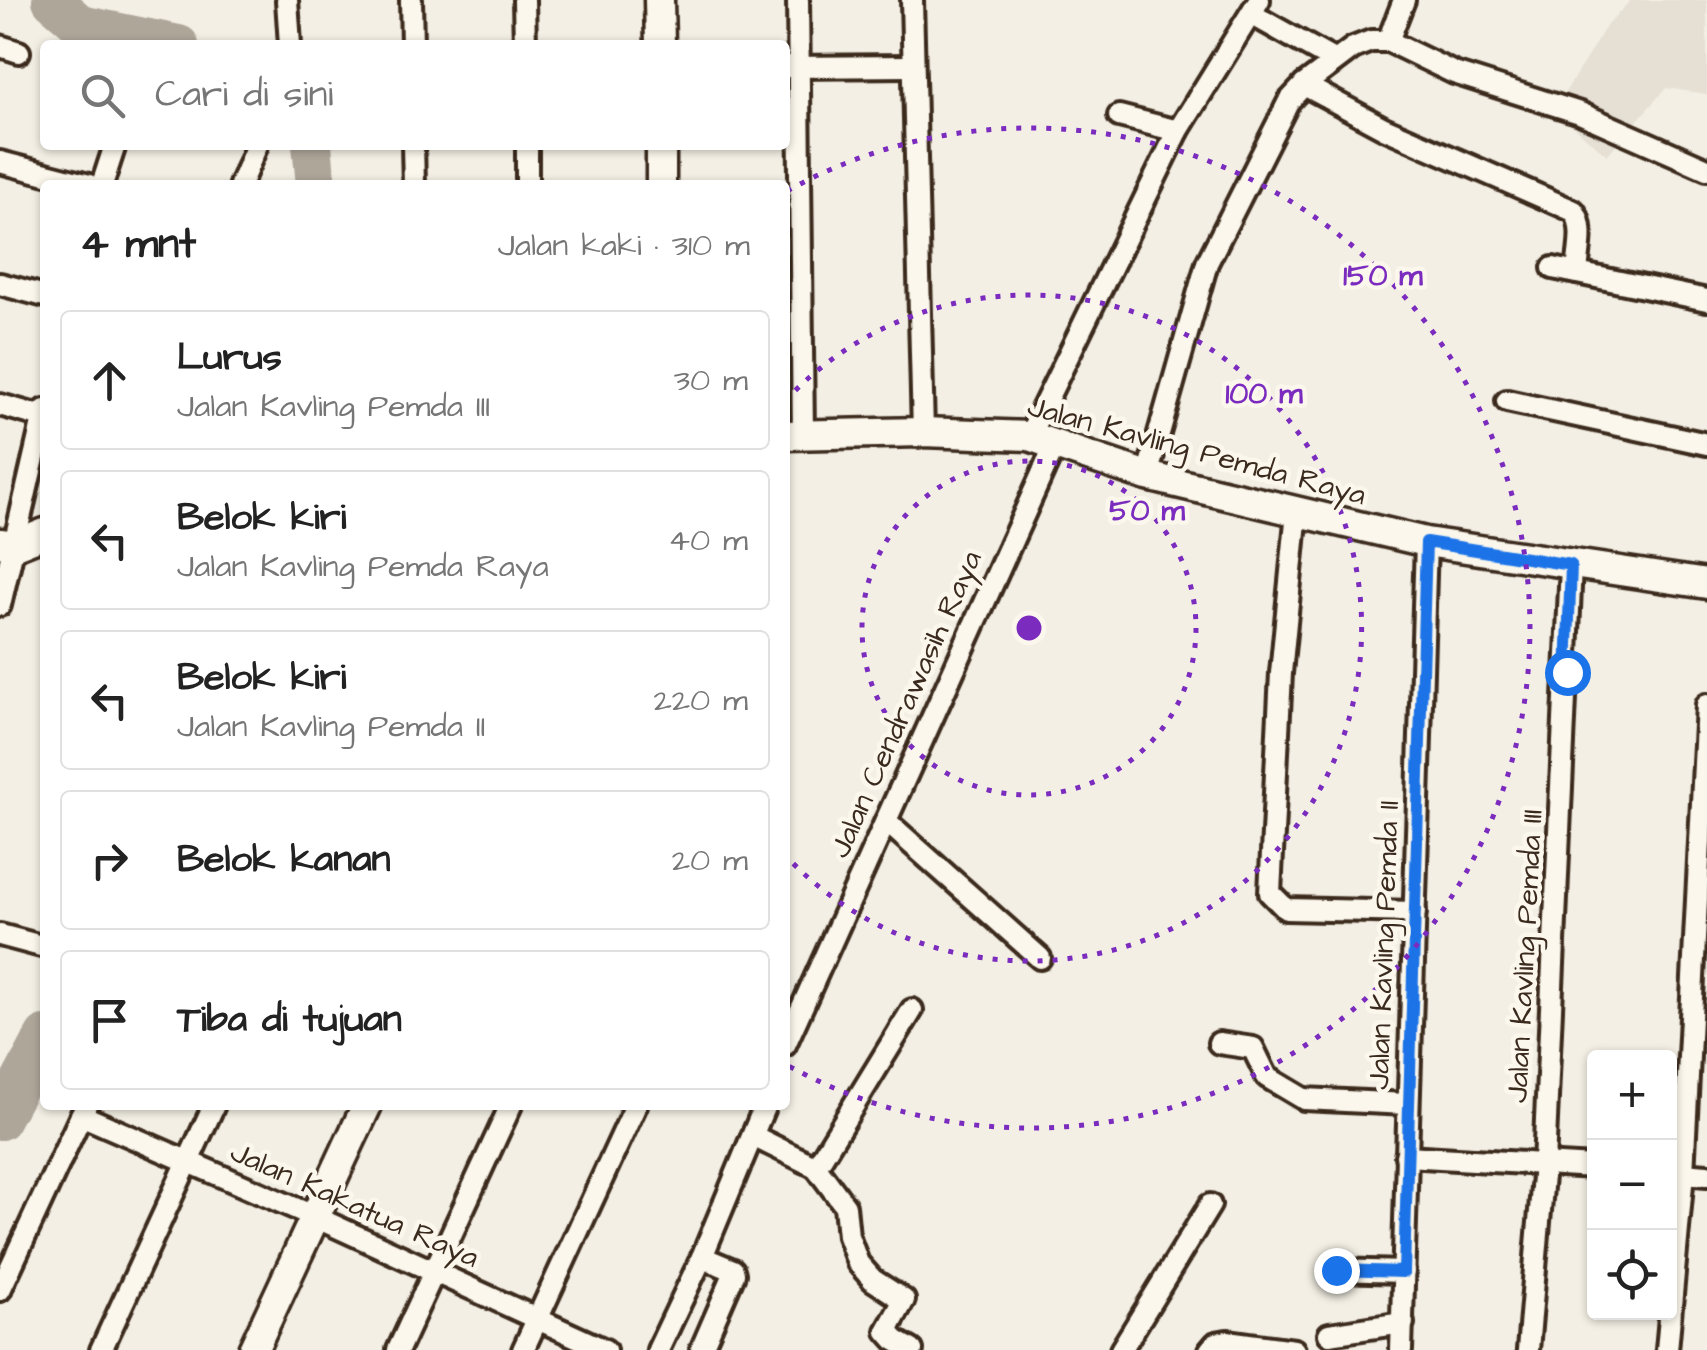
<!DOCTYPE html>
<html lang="id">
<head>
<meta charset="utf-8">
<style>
  :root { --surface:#fff; --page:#f6f6f6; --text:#222; --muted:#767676; --line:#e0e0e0 }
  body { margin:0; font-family:"Architects Daughter",sans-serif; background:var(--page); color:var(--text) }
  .controls { position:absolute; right:30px; bottom:30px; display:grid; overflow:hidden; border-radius:10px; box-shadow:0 2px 8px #0004 }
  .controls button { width:90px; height:90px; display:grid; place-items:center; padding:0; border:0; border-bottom:2px solid var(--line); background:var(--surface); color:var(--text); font:50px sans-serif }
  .stop { position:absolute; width:30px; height:30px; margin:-22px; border:8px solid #1a73e8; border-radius:50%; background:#fff }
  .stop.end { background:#1a73e8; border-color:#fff; box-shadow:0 2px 10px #0008 }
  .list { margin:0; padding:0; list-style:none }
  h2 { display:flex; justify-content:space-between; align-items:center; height:130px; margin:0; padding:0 40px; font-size:42px }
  h2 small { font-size:32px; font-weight:400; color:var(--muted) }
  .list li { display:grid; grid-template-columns:65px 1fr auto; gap:30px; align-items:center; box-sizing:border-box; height:140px; margin:0 20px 20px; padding:0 20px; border:2px solid var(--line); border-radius:10px }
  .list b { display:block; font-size:38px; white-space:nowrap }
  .list p { margin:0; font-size:32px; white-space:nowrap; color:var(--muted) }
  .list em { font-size:32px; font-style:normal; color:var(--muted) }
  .icon { flex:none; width:55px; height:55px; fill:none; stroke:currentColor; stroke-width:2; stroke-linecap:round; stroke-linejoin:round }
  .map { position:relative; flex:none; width:1707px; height:1350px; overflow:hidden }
  .search { position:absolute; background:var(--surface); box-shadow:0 2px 8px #0004; left:40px; top:40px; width:750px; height:110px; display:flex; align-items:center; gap:25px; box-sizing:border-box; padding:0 35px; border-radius:10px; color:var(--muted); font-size:38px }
  .panel { position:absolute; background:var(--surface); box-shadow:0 2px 8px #0004; left:40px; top:180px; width:750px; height:930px; border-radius:10px }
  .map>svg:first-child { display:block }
</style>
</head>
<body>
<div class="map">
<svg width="1707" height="1350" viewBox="0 0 1707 1350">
  <rect width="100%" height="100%" fill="#f3efe4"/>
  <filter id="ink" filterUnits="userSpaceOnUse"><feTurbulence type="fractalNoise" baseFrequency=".01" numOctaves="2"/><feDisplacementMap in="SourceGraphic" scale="20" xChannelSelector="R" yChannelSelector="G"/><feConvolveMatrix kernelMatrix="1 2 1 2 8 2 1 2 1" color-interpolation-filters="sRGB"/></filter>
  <g filter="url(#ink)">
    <!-- built -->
    <path fill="#e5dfd4" d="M1631 0H1707V94L1666 88 1607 155 1554 110 1607 25Z"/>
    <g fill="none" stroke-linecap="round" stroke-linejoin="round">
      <!-- river -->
      <g stroke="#afa69a" stroke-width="40">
        <path d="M52 0 81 25 179 45"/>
        <path d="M312 145 316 185"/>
        <path d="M0 1120 45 1036"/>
      </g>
      <!-- minor casing -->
      <g stroke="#3b2a1e" stroke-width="28">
        <g id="minor">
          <path d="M287 0 290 45"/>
          <path d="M411 0 412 45"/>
          <path d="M524 0 525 45"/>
          <path d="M798 0 803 435"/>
          <path d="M912 0 923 432"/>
          <path d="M1251 14 1335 61"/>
          <path d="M1388 41 1404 0"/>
          <path d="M0 46 19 52"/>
          <path d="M785 67 912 66"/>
          <path d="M1304 85 1384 128 1574 211C1586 227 1578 253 1577 273"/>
          <path d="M1119 116 1178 131"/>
          <path d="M413 145 414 185"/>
          <path d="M527 145V185"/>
          <path d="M0 162 89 185"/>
          <path d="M102 185 115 145"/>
          <path d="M240 185 257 145"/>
          <path d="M1553 268 1707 300"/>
          <path d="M0 284 45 296"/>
          <path d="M1507 401 1707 444"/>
          <path d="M0 405 43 417"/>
          <path d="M1029 436 1178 131 1259 0"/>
          <path d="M1147 476 1207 263 1289 101 1304 85 1353 48 1371 41H1388L1454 73 1580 113 1707 169"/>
          <path d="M1297 511 1281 673 1270 893 1286 909 1415 912"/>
          <path d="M0 605 45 410"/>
          <path d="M886 821 1040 958"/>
          <path d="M0 935 45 947"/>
          <path d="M1219 1043 1253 1048 1267 1077 1304 1099 1407 1104"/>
          <path d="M785 1045 1056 443"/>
          <path d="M81 1115 313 1216 605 1350"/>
          <path d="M753 1136 816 1167 912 1010"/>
          <path d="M1406 1156 1594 1167"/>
          <path d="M816 1167 845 1206 848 1236 858 1263 873 1280 904 1300 887 1331 895 1340 912 1350"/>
          <path d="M1670 1172 1707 1175"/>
          <path d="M1336 1270 1404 1272"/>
          <path d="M0 1290 86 1105"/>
          <path d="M1329 1334 1403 1323"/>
          <path d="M101 1350 214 1105"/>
          <path d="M398 1350 511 1105"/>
          <path d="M523 1350 636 1105"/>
          <path d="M658 1350 702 1257 765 1105"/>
          <path d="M701 1350 734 1274 733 1270 702 1257"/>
          <path d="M1121 1350 1210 1205"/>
          <path d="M1210 1350 1216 1343 1227 1341 1294 1350"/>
          <path d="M1401 1350 1426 542"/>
          <path d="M1528 1350 1544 1164 1571 565"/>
          <path d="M1667 1350 1683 1173 1707 705"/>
        </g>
      </g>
      <!-- tertiary casing -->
      <g stroke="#3b2a1e" stroke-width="35">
        <g id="tertiary">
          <path d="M659 0 660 45"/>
          <path d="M661 145V185"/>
          <path d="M785 435 923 432 1029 436 1147 476 1426 542 1707 584"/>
          <path d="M0 543 15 545 45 533"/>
          <path d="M253 1350 367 1105"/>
        </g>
      </g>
      <!-- minor -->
      <use href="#minor" stroke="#fbf7ec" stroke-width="20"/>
      <!-- tertiary -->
      <use href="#tertiary" stroke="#fbf7ec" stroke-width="28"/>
    </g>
  </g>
  <g fill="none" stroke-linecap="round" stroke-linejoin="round" filter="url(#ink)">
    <!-- route -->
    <path stroke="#1a73e8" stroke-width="12" d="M1336 1270 1404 1272 1426 542 1571 565 1567 672"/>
  </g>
  <!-- distance rings -->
  <g fill="none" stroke="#7b2cbf" stroke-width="5" stroke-dasharray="5 10">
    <circle cx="1029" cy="628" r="167"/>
    <path d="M785 401A333 333 0 1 1 785 855"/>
    <path d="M787 191A500 500 0 1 1 787 1065"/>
  </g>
  <g text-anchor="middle" stroke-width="9" stroke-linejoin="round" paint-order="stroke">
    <!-- street labels -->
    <g font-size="30" fill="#3b2a1e" stroke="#fbf7ec">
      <text transform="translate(1197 450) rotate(15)" y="10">Jalan Kavling Pemda Raya</text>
      <text transform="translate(905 704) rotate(-66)" y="10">Jalan Cendrawasih Raya</text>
      <text transform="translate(1383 945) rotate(-88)" y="10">Jalan Kavling Pemda II</text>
      <text transform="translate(1524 956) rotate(-87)" y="10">Jalan Kavling Pemda III</text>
      <text transform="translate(355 1204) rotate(24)" y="10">Jalan Kakatua Raya</text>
    </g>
  </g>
  <circle cx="1029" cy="628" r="15" fill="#7b2cbf" stroke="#fbf7ec" stroke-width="5"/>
  <g font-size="30" text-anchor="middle" font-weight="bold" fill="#7b2cbf" stroke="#fbf7ec" stroke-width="9" stroke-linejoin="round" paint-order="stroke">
    <text x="1383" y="285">150 m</text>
    <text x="1264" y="403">100 m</text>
    <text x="1147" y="520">50 m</text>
  </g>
</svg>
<div class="controls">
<button>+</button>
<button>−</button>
<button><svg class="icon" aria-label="locate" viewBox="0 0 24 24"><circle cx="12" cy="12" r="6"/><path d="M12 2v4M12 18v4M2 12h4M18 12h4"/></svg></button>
</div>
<div class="stop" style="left:1567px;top:672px"></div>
<div class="stop end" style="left:1336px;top:1270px"></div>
<div class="search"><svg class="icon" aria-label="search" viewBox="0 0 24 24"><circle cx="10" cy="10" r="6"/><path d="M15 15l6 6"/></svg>Cari di sini</div>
<section class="panel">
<h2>4 mnt<small>Jalan kaki · 310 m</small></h2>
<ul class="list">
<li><svg class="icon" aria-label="ahead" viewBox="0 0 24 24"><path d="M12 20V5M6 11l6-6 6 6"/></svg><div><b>Lurus</b><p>Jalan Kavling Pemda III</p></div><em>30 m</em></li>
<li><svg class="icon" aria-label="left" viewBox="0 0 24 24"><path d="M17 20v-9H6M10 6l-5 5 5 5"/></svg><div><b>Belok kiri</b><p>Jalan Kavling Pemda Raya</p></div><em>40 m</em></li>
<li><svg class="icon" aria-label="left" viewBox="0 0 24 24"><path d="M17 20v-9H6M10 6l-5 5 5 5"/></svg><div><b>Belok kiri</b><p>Jalan Kavling Pemda II</p></div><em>220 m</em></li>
<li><svg class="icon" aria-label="right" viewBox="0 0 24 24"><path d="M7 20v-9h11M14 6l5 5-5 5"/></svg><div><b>Belok kanan</b></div><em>20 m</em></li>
<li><svg class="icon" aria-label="arrive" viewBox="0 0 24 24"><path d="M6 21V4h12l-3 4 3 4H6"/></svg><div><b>Tiba di tujuan</b></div></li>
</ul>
</section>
</div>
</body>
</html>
